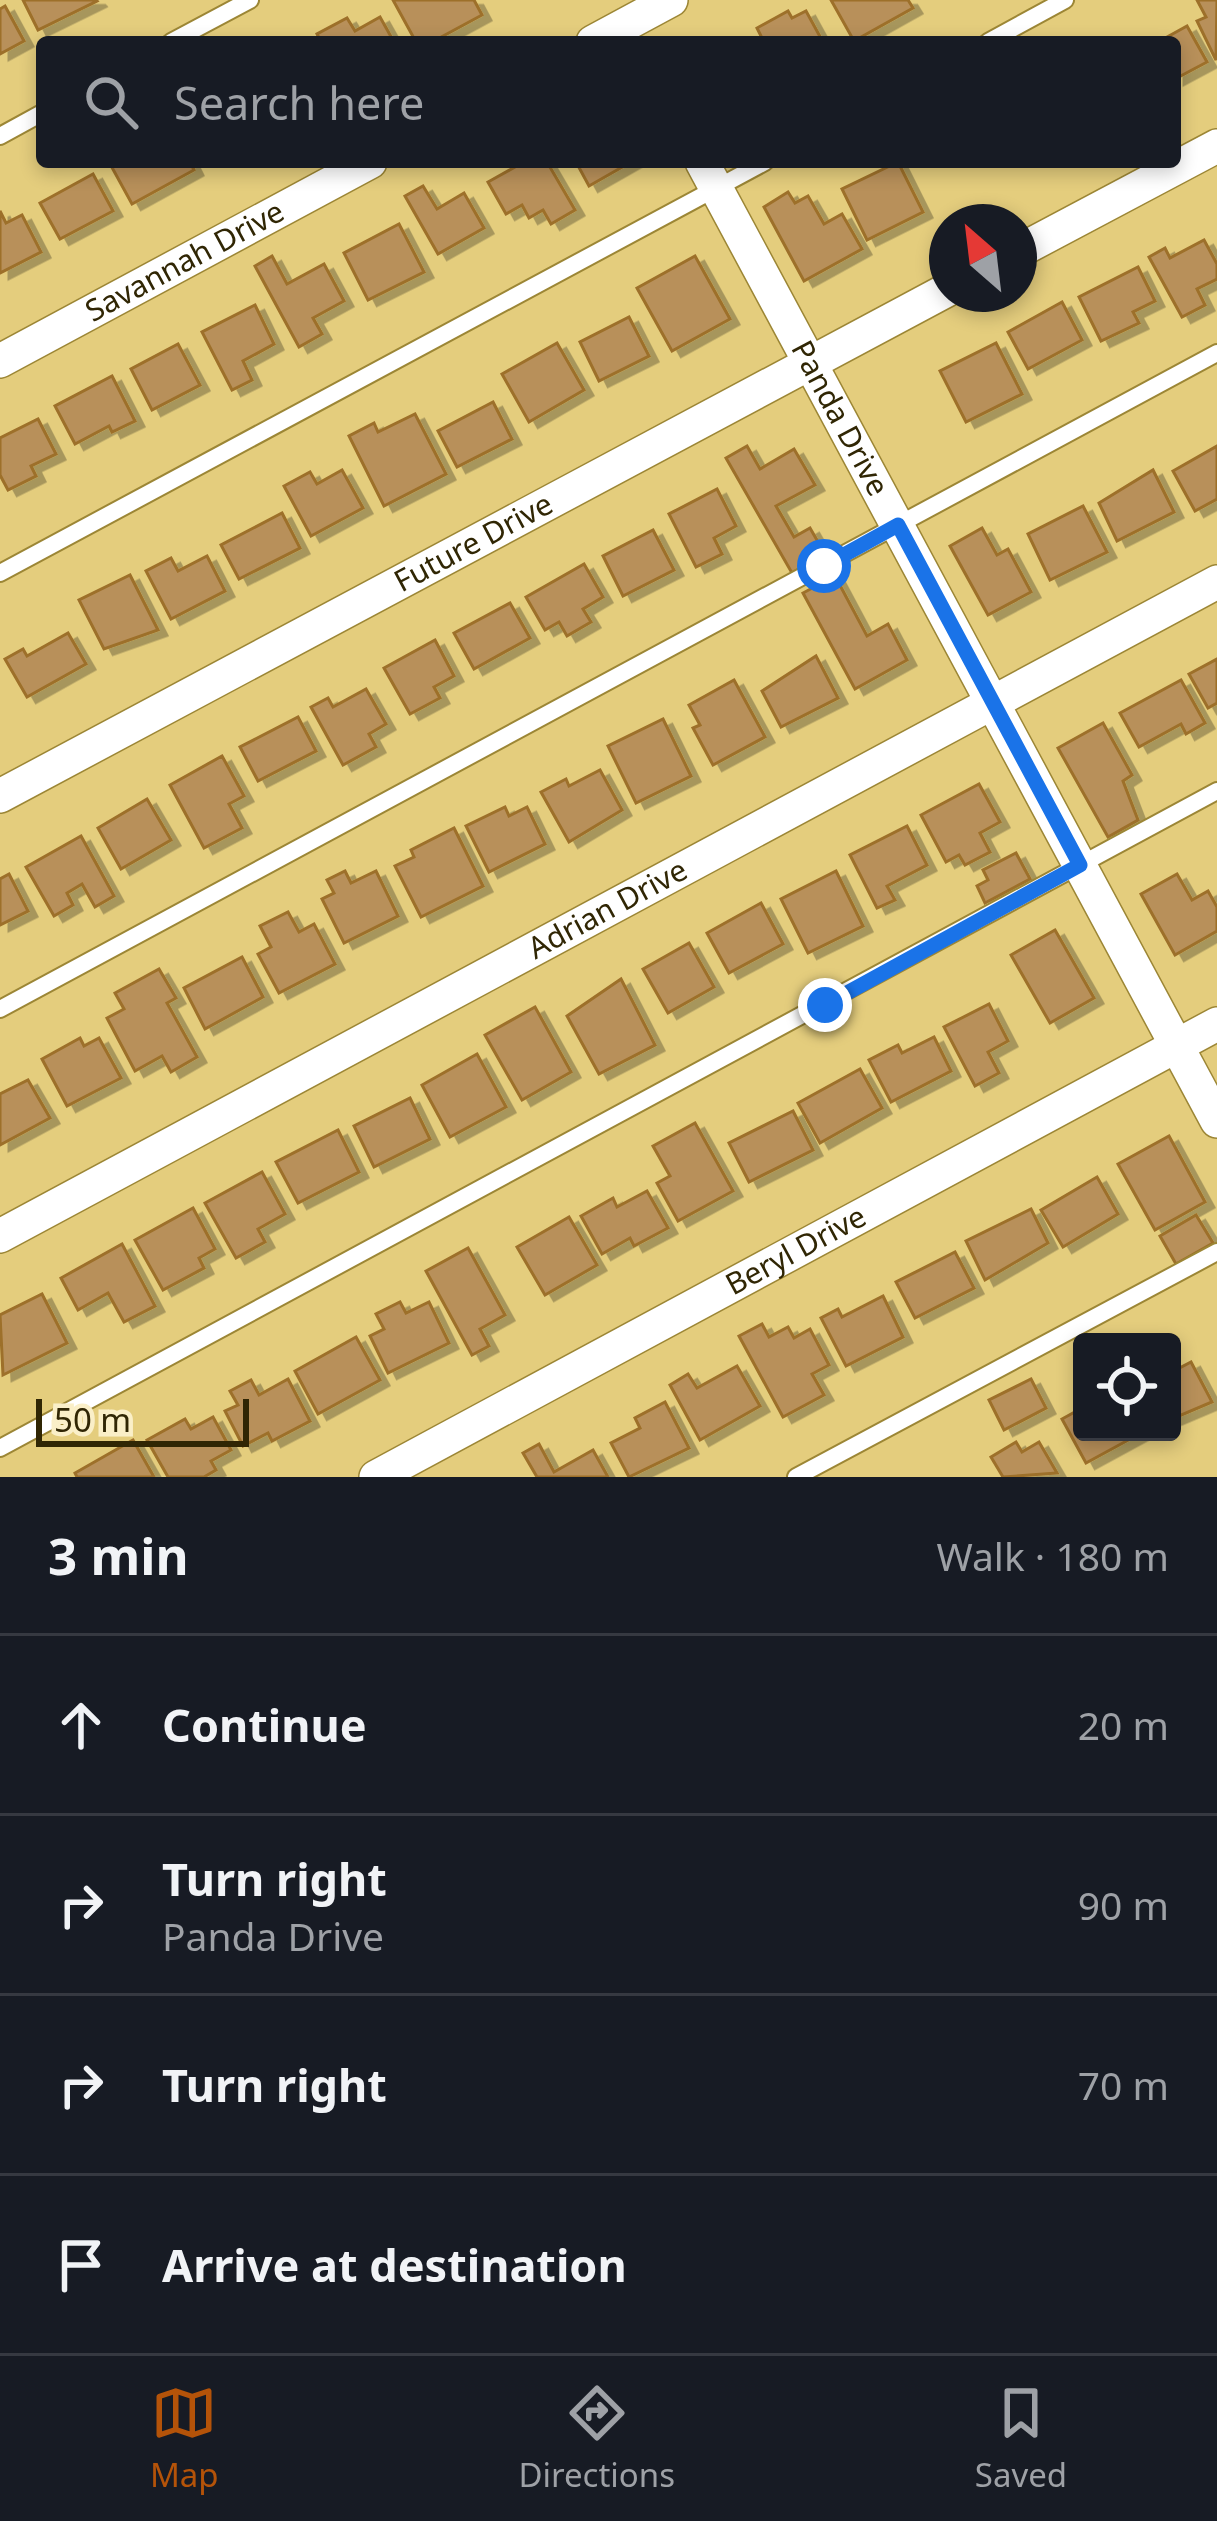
<!DOCTYPE html>
<html lang="en">
<head>
<meta charset="utf-8">
<style>
  :root { --surface:#171b24; --page:#242831; --text:#f1f3f6; --muted:#9ea1a6; --line:#363941; --accent:#b45309 }
  body { margin:0; font-family:"Noto Sans",sans-serif; background:var(--page); color:var(--text) }
  .controls { position:absolute; right:36px; bottom:36px; display:grid; overflow:hidden; border-radius:12px; box-shadow:0 6px 18px #0003 }
  .controls button { width:108px; height:108px; display:grid; place-items:center; padding:0; border:0; border-bottom:3px solid var(--line); background:var(--surface); color:var(--text); font:60px sans-serif }
  .compass { position:absolute; left:929px; top:204px; width:108px; height:108px; border-radius:50%; background:var(--surface); box-shadow:0 6px 18px #0003; rotate:332deg }
  .scale { position:absolute; left:36px; bottom:30px; width:213px; box-sizing:border-box; padding-left:12px; border:6px solid #302604; border-top:0; font-size:33px; line-height:42px; white-space:nowrap; color:#302604; -webkit-text-stroke:9px #faefc8; paint-order:stroke }
  .stop { position:absolute; width:36px; height:36px; margin:-27px; border:9px solid #1a73e8; border-radius:50%; background:#fff }
  .stop.end { background:#1a73e8; border-color:#fff; box-shadow:0 3px 12px #0008 }
  .list { margin:0; padding:0; list-style:none }
  h2 { display:flex; justify-content:space-between; align-items:center; height:156px; margin:0; padding:0 48px; font-size:51px }
  h2 small { font-size:39px; font-weight:400; color:var(--muted) }
  .list li { display:grid; grid-template-columns:78px 1fr auto; gap:36px; align-items:center; box-sizing:border-box; height:180px; padding:0 48px; border-top:3px solid var(--line) }
  .list b { display:block; font-size:45px; white-space:nowrap }
  .list p { margin:0; font-size:39px; white-space:nowrap; color:var(--muted) }
  .list em { font-size:39px; font-style:normal; color:var(--muted) }
  .icon { flex:none; width:66px; height:66px; fill:none; stroke:currentColor; stroke-width:2; stroke-linecap:round; stroke-linejoin:round }
  .map { position:relative; flex:none; width:1217px; height:1477px; overflow:hidden }
  .search { position:absolute; background:var(--surface); box-shadow:0 6px 18px #0003; left:36px; right:36px; top:36px; height:132px; display:flex; align-items:center; gap:30px; box-sizing:border-box; padding:0 42px; border-radius:12px; color:var(--muted); font-size:45px }
  .sheet { height:876px; background:var(--surface) }
  nav { display:flex; justify-content:space-around; align-items:center; box-sizing:border-box; height:168px; border-top:3px solid var(--line); background:var(--surface); font-size:33px; color:var(--muted) }
  nav a { display:grid; justify-items:center; gap:6px }
  nav .on { color:var(--accent) }
  .map>svg:first-child { display:block }
</style>
</head>
<body>
<div class="map">
<svg width="1217" height="1477" viewBox="0 0 1217 1477">
  <defs>
    <filter id="shadow"><feDropShadow dx="9" dy="5.5" stdDeviation="0" flood-color="#0004"/></filter>
  </defs>
  <rect width="100%" height="100%" fill="#e4cd7d"/>
  <!-- building -->
  <g fill="#b8905a" stroke="#9d6f29" stroke-width="3" filter="url(#shadow)">
    <path d="M23 0H96L97 1 38 30Z"/>
    <path d="M393 0H474L482 15 432 42H416Z"/>
    <path d="M831 0H908L913 8 854 41Z"/>
    <path d="M1197 0H1217L1216 60 1197 21 1206 17Z"/>
    <path d="M5 6 24 41 0 54V9Z"/>
    <path d="M788 11 792 18 806 11 823 42H764L757 28Z"/>
    <path d="M380 17 394 42H321L317 34 347 18 355 31Z"/>
    <path d="M1187 26 1207 62 1175 79V42H1158Z"/>
    <path d="M109 162H190L194 170 132 204Z"/>
    <path d="M524 162H547L575 210 551 224 543 210 529 218 522 205 506 214 488 182Z"/>
    <path d="M576 162H631L589 186Z"/>
    <path d="M898 162 923 212 867 240 842 189Z"/>
    <path d="M93 174 113 211 60 239 40 203Z"/>
    <path d="M423 186 437 209 464 193 484 228 438 254 405 196Z"/>
    <path d="M788 192 795 203 808 196 824 224 842 214 862 249 804 281 764 207Z"/>
    <path d="M0 211 6 223 22 215 41 252 0 273Z"/>
    <path d="M399 224 424 272 368 300 344 253Z"/>
    <path d="M1204 240 1217 264V279L1197 289 1205 305 1182 317 1149 257 1165 248 1170 258Z"/>
    <path d="M272 256 287 284 324 264 344 301 313 318 322 334 299 347 255 266Z"/>
    <path d="M695 256 730 319 672 351 637 288Z"/>
    <path d="M1138 267 1155 301 1133 312 1139 323 1101 341 1079 297Z"/>
    <path d="M1062 302 1082 340 1028 369 1008 332Z"/>
    <path d="M255 305 274 344 243 361 252 380 232 390 202 332Z"/>
    <path d="M629 317 649 356 599 381 580 342Z"/>
    <path d="M557 343 584 390 529 422 502 374Z"/>
    <path d="M996 343 1022 394 966 422 940 371Z"/>
    <path d="M178 344 200 385 152 410 131 369Z"/>
    <path d="M112 376 135 421 112 432 109 426 75 444 55 406Z"/>
    <path d="M493 402 512 439 457 467 438 431Z"/>
    <path d="M415 414 446 474 384 506 349 436 374 423 378 432Z"/>
    <path d="M38 419 56 454 31 466 36 476 8 490 0 475V438Z"/>
    <path d="M747 446 760 469 794 449 815 485 776 506 794 537 810 528 825 554 792 573 726 458Z"/>
    <path d="M1217 446V499L1195 511 1173 471Z"/>
    <path d="M342 470 363 508 311 536 284 486 310 472 317 484Z"/>
    <path d="M1153 470 1174 512 1117 541 1099 503Z"/>
    <path d="M717 489 736 526 714 538 722 554 696 567 669 514Z"/>
    <path d="M1083 506 1107 552 1050 580 1028 534Z"/>
    <path d="M282 513 300 548 239 579 221 545Z"/>
    <path d="M982 528 997 555 1008 549 1031 592 988 615 950 546Z"/>
    <path d="M653 530 674 570 623 596 603 556Z"/>
    <path d="M207 556 225 591 171 619 146 571 171 558 178 571Z"/>
    <path d="M584 564 603 597 583 609 591 622 567 636 559 622 545 630 526 597Z"/>
    <path d="M130 575 158 630 104 649 79 600Z"/>
    <path d="M835 576 867 636 888 624 907 660 855 689 803 593Z"/>
    <path d="M510 603 530 638 474 669 454 633Z"/>
    <path d="M68 633 86 664 27 697 5 659 23 649 27 656Z"/>
    <path d="M435 640 454 676 434 687 440 698 410 714 384 668Z"/>
    <path d="M816 656 838 698 781 727 762 691Z"/>
    <path d="M1217 659V703L1208 708 1189 674Z"/>
    <path d="M734 680 765 737 713 765 693 728 700 725 689 705Z"/>
    <path d="M1181 680 1205 723 1186 734 1181 724 1139 747 1120 713Z"/>
    <path d="M366 689 386 724 369 734 376 747 343 765 311 707 328 698 333 707Z"/>
    <path d="M298 717 316 751 258 781 240 747Z"/>
    <path d="M663 719 691 776 636 803 608 746Z"/>
    <path d="M1103 723 1132 775 1123 781 1138 820 1108 837 1058 748Z"/>
    <path d="M222 756 244 796 229 804 242 828 204 848 170 785Z"/>
    <path d="M600 770 622 810 569 842 541 792 566 779 569 786Z"/>
    <path d="M979 784 1000 822 980 833 990 852 965 865 959 855 946 862 921 815Z"/>
    <path d="M147 799 171 840 121 869 98 828Z"/>
    <path d="M505 807 509 816 527 807 545 844 489 872 466 826Z"/>
    <path d="M907 826 927 865 887 886 895 900 877 908 850 855Z"/>
    <path d="M454 828 483 886 421 917 395 866 414 857 411 850Z"/>
    <path d="M81 836 114 896 95 907 82 884 67 893 73 905 54 916 26 867Z"/>
    <path d="M1016 853 1030 879 985 903 977 886 988 880 983 870Z"/>
    <path d="M345 871 351 883 376 871 398 916 344 943 322 899 334 893 327 880Z"/>
    <path d="M836 871 863 926 808 953 781 899Z"/>
    <path d="M9 874 28 911 0 925V879Z"/>
    <path d="M1177 874 1192 900 1208 891 1217 907V931L1175 955 1141 894Z"/>
    <path d="M761 903 783 944 729 973 707 933Z"/>
    <path d="M288 912 299 932 314 924 335 964 279 993 258 954 271 947 260 926Z"/>
    <path d="M1055 930 1094 998 1050 1023 1011 955Z"/>
    <path d="M689 943 714 987 668 1013 643 969Z"/>
    <path d="M242 957 263 997 205 1029 184 988Z"/>
    <path d="M159 969 176 998 167 1003 197 1057 171 1072 162 1056 135 1071 107 1018 124 1009 115 993Z"/>
    <path d="M621 979 655 1045 599 1074 567 1016Z"/>
    <path d="M989 1004 1008 1041 988 1052 999 1073 975 1086 944 1027Z"/>
    <path d="M535 1007 571 1072 522 1100 485 1035Z"/>
    <path d="M934 1037 951 1071 891 1102 869 1060 898 1045 902 1053Z"/>
    <path d="M80 1038 84 1046 99 1038 121 1078 67 1106 42 1059Z"/>
    <path d="M477 1054 506 1107 450 1137 422 1085Z"/>
    <path d="M860 1069 882 1108 820 1143 798 1103Z"/>
    <path d="M28 1080 50 1118 0 1145V1094Z"/>
    <path d="M410 1098 430 1139 374 1167 354 1126Z"/>
    <path d="M793 1111 813 1150 749 1182 729 1143Z"/>
    <path d="M695 1123 733 1191 678 1221 657 1183 670 1176 653 1146Z"/>
    <path d="M338 1130 359 1172 298 1203 276 1162Z"/>
    <path d="M1169 1136 1205 1202 1155 1230 1118 1164Z"/>
    <path d="M262 1172 285 1214 258 1229 265 1242 236 1258 205 1203Z"/>
    <path d="M1097 1177 1118 1214 1063 1247 1041 1210Z"/>
    <path d="M647 1191 668 1228 634 1246 630 1238 602 1254 581 1216 613 1198 617 1207Z"/>
    <path d="M193 1208 215 1249 199 1258 204 1268 163 1290 135 1240Z"/>
    <path d="M1031 1209 1048 1243 985 1280 966 1241Z"/>
    <path d="M1196 1215 1213 1243 1176 1264 1160 1236Z"/>
    <path d="M569 1217 597 1265 545 1295 517 1247Z"/>
    <path d="M122 1244 155 1306 124 1322 108 1293 78 1310 61 1278Z"/>
    <path d="M468 1248 505 1315 480 1329 489 1346 472 1355 426 1271Z"/>
    <path d="M955 1252 974 1288 915 1318 896 1282Z"/>
    <path d="M42 1294 67 1343 3 1375 0 1315Z"/>
    <path d="M883 1296 903 1337 846 1366 821 1318 838 1309 842 1317Z"/>
    <path d="M400 1302 406 1313 429 1302 449 1343 388 1373 370 1336 384 1329 376 1314Z"/>
    <path d="M762 1324 769 1337 788 1327 794 1338 810 1329 829 1365 812 1374 824 1395 783 1417 739 1336Z"/>
    <path d="M356 1337 380 1380 318 1414 295 1371Z"/>
    <path d="M1191 1362 1212 1402 1172 1419V1372Z"/>
    <path d="M737 1366 760 1406 700 1440 670 1385 688 1374 697 1388Z"/>
    <path d="M288 1379 310 1421 272 1441 268 1433 243 1446 225 1411 238 1405 230 1391 251 1380 259 1395Z"/>
    <path d="M1031 1379 1046 1408 1004 1430 989 1400Z"/>
    <path d="M665 1402 689 1448 629 1477 611 1443 640 1428 635 1418Z"/>
    <path d="M1082 1408V1432H1143L1086 1463 1062 1419Z"/>
    <path d="M213 1417 231 1450 211 1461 216 1470 204 1477H168L147 1440 185 1419 191 1429Z"/>
    <path d="M133 1440 154 1477H77L75 1473Z"/>
    <path d="M1016 1442 1022 1452 1039 1442 1057 1473 1003 1477 991 1457Z"/>
    <path d="M539 1444 554 1472 593 1450 608 1477H537L523 1453Z"/>
  </g>
  <g fill="none" stroke-linecap="round" stroke-linejoin="round">
    <!-- service casing -->
    <g stroke="#9c8635" stroke-width="20">
      <g id="service">
        <path d="M171 42 250 0"/>
        <path d="M988 42 1065 0"/>
        <path d="M0 136 42 113"/>
        <path d="M0 573 765 162"/>
        <path d="M0 1009 1217 353"/>
        <path d="M0 1448 1217 791"/>
        <path d="M796 1477 1217 1252"/>
      </g>
    </g>
    <!-- minor casing -->
    <g stroke="#9c8635" stroke-width="36">
      <g id="minor">
        <path d="M593 42 671 0"/>
        <path id="s1" d="M702 162 1217 1121"/>
        <path d="M1019 251 1217 146"/>
        <path id="s2" d="M0 361 370 162"/>
        <path id="s3" d="M0 796 947 290"/>
        <path id="s4" d="M0 1236 1217 582"/>
        <path id="s5" d="M376 1477 1217 1024"/>
      </g>
    </g>
    <!-- service -->
    <use href="#service" stroke="#fff" stroke-width="16"/>
    <!-- minor -->
    <use href="#minor" stroke="#fff" stroke-width="33"/>
  </g>
  <g fill="none" stroke-linecap="round" stroke-linejoin="round">
    <!-- route -->
    <path stroke="#1a73e8" stroke-width="15" d="M824 566 898 525 1080 865 825 1005"/>
  </g>
  <g text-anchor="middle" stroke-width="12" stroke-linejoin="round" paint-order="stroke">
    <!-- street labels -->
    <g font-size="30" fill="#302604" stroke="#faefc8">
      <text dy="10" stroke="none"><textPath href="#s2" startOffset="210">Savannah Drive</textPath></text>
      <text dy="10" stroke="none"><textPath href="#s1" startOffset="291">Panda Drive</textPath></text>
      <text dy="10" stroke="none"><textPath href="#s3" startOffset="537">Future Drive</textPath></text>
      <text dy="10" stroke="none"><textPath href="#s4" startOffset="690">Adrian Drive</textPath></text>
      <text dy="10" stroke="none"><textPath href="#s5" startOffset="477">Beryl Drive</textPath></text>
    </g>
  </g>
</svg>
<div class="controls">
<button><svg class="icon" aria-label="locate" viewBox="0 0 24 24"><circle cx="12" cy="12" r="6"/><path d="M12 2v4M12 18v4M2 12h4M18 12h4"/></svg></button>
</div>
<svg class="compass" viewBox="-18 -18 36 36"><path d="M0-13l5 13h-10z" fill="#e53935"/><path d="M0 13l5-13h-10z" fill="#9ea1a6"/></svg>
<div class="scale">50 m</div>
<div class="stop" style="left:824px;top:566px"></div>
<div class="stop end" style="left:825px;top:1005px"></div>
<div class="search"><svg class="icon" aria-label="search" viewBox="0 0 24 24"><circle cx="10" cy="10" r="6"/><path d="M15 15l6 6"/></svg>Search here</div>
</div>
<section class="sheet">
<h2>3 min<small>Walk · 180 m</small></h2>
<ul class="list">
<li><svg class="icon" aria-label="ahead" viewBox="0 0 24 24"><path d="M12 20V5M6 11l6-6 6 6"/></svg><div><b>Continue</b></div><em>20 m</em></li>
<li><svg class="icon" aria-label="right" viewBox="0 0 24 24"><path d="M7 20v-9h11M14 6l5 5-5 5"/></svg><div><b>Turn right</b><p>Panda Drive</p></div><em>90 m</em></li>
<li><svg class="icon" aria-label="right" viewBox="0 0 24 24"><path d="M7 20v-9h11M14 6l5 5-5 5"/></svg><div><b>Turn right</b></div><em>70 m</em></li>
<li><svg class="icon" aria-label="arrive" viewBox="0 0 24 24"><path d="M6 21V4h12l-3 4 3 4H6"/></svg><div><b>Arrive at destination</b></div></li>
</ul>
</section>
<nav>
<a class="on"><svg class="icon" aria-label="map" viewBox="0 0 24 24"><path d="M3 6l6-2 6 2 6-2v14l-6 2-6-2-6 2zM9 4v14M15 6v14"/></svg>Map</a>
<a><svg class="icon" aria-label="directions" viewBox="0 0 24 24"><path d="M12 3l9 9-9 9-9-9zM9 14v-3h6M13 9l2 2-2 2"/></svg>Directions</a>
<a><svg class="icon" aria-label="saved" viewBox="0 0 24 24"><path d="M7 4h10v16l-5-4-5 4z"/></svg>Saved</a>
</nav>
</body>
</html>
